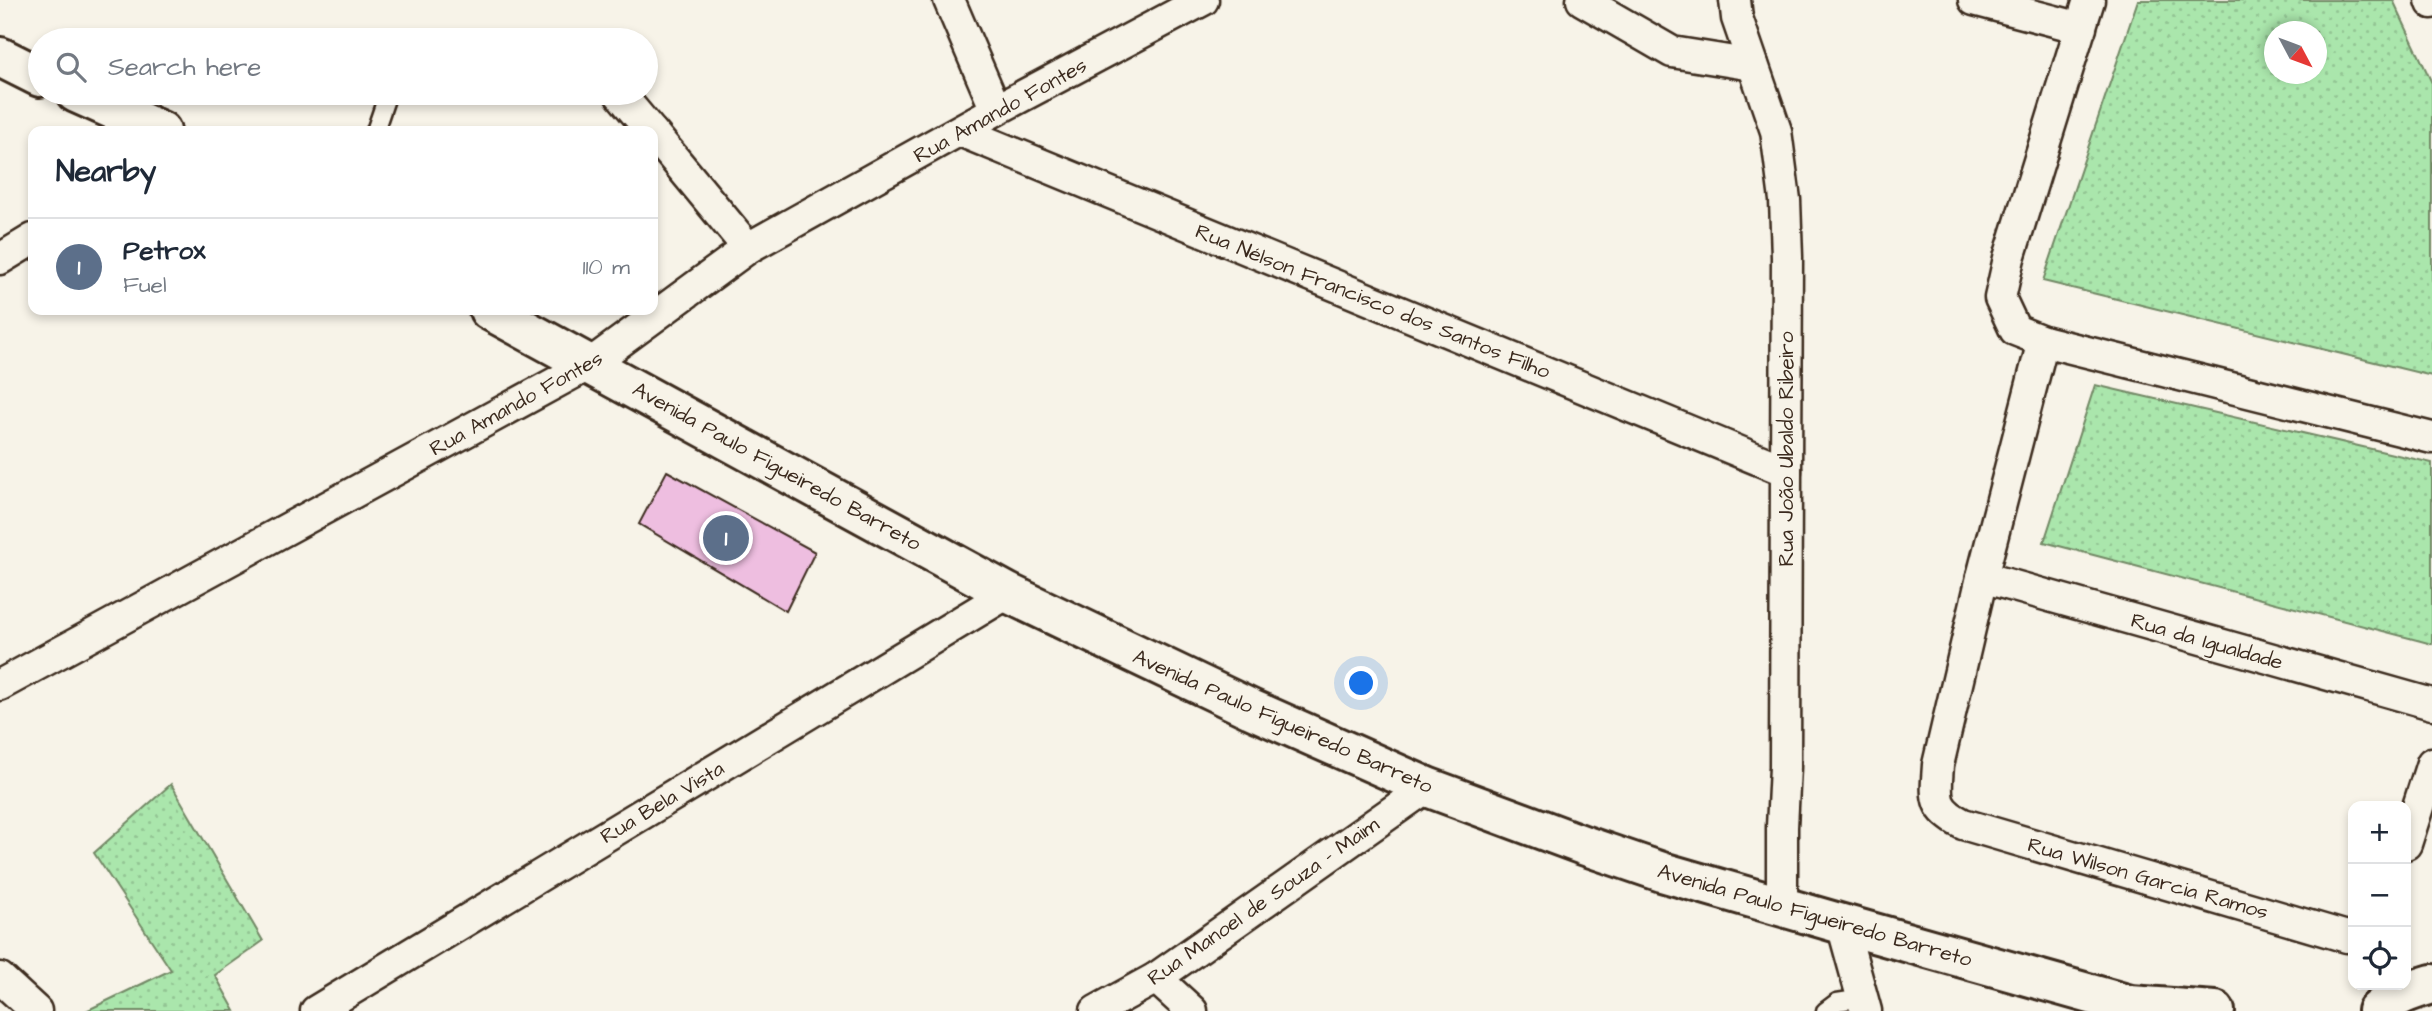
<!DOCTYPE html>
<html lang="en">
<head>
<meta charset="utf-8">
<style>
  :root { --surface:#fff; --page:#f6f6f7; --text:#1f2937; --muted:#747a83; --line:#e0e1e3; --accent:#b45309 }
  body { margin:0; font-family:"Architects Daughter",sans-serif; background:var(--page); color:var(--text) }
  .controls { position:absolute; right:21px; bottom:21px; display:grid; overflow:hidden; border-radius:14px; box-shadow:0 4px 10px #0003 }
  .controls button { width:63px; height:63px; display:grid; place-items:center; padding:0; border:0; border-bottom:2px solid var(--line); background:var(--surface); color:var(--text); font:35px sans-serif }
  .compass { position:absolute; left:2264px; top:21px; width:63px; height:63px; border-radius:50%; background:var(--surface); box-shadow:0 4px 10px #0003; rotate:131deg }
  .you { position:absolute; left:1362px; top:684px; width:24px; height:24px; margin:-18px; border:5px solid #fff; border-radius:50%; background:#1a73e8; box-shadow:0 0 0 10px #1a73e833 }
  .badge { display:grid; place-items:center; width:46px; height:46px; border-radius:50%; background:var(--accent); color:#fff; font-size:23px; font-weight:700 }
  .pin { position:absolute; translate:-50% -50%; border:4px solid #fff; box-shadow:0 2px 7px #0006 }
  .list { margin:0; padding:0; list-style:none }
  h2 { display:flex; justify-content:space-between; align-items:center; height:91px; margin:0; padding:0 28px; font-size:30px }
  h2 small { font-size:23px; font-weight:400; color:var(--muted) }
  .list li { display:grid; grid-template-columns:46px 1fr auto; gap:21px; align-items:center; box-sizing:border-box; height:98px; padding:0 28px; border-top:2px solid var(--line) }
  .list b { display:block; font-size:26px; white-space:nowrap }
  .list p { margin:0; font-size:23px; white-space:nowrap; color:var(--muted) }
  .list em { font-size:23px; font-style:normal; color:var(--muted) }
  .icon { flex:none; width:38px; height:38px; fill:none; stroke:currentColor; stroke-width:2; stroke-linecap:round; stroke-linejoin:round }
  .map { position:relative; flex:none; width:2432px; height:1011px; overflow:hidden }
  .search { position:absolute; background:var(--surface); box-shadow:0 4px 10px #0003; left:28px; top:28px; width:630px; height:77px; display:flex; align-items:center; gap:18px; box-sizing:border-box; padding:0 24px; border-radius:38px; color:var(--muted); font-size:26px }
  .panel { position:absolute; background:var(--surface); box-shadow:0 4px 10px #0003; left:28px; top:126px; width:630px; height:189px; border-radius:14px }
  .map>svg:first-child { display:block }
</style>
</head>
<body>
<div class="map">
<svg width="2432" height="1011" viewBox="0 0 2432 1011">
  <defs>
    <pattern id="grass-dots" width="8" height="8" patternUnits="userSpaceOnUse" patternTransform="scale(1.75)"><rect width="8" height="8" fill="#aae6ac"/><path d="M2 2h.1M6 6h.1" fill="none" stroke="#93c594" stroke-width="1.8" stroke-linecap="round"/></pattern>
  </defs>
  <rect width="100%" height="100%" fill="#f7f3e8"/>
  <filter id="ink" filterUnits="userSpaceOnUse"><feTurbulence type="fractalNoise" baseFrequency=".0143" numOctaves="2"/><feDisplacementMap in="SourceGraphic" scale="14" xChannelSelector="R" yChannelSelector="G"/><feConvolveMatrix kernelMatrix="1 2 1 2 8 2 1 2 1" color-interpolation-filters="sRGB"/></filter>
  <g filter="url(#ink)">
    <!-- grass -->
    <g fill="url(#grass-dots)" stroke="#728865" stroke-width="2" fill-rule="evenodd">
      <path d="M2138 0H2393L2432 83V376L2043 281ZM2274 32H2316V74H2274Z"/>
      <path d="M2095 385 2432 463V644L2044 542Z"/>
      <path d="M171 784 263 941 215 975 235 1011H86L171 970 94 853Z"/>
    </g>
    <!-- building -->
    <path fill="#eebee0" stroke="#3b2a1e" stroke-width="2" d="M667 471 815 552 786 611 639 524Z"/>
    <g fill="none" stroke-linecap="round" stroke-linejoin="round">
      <!-- lane casing -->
      <g stroke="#3b2a1e" stroke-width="21">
        <g id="lane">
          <path d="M375 131 388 93"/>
          <path d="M1825 1011 1837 1002 1863 998"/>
        </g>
      </g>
      <!-- street casing -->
      <g stroke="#3b2a1e" stroke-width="35">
        <g id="street">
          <path d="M949 0 996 110"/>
          <path d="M1582 0 1672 52 1753 65"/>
          <path d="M1735 0 1737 18 1776 131 1785 200 1787 257 1786 471 1785 767 1782 827V906"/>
          <path d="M1974 0 2081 28"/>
          <path d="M2089 0 2009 258 2000 298 2015 330 2043 341 2432 438"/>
          <path d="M2431 0 2432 3"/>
          <path d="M619 93 651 131"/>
          <path d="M960 131 1786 471"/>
          <path d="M653 133 748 248"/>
          <path d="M0 259 33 239"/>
          <path d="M2043 341 1982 577 1938 765C1936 797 1932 808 1963 824L2347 937 2353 935"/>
          <path d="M1982 577 2432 704"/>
          <path d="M0 685 590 364 748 248 996 110 1203 0"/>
          <path d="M2406 844 2432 763"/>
          <path d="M1842 924 1866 1011"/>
          <path d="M0 978 36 1011"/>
          <path d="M1156 978 1192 1011"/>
          <path d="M316 1011 1008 593"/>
          <path d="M1096 1011 1156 978 1427 787"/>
        </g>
      </g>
      <!-- primary casing -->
      <g stroke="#3b2a1e" stroke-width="44">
        <g id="primary">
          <path d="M0 57 40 77"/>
          <path d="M76 93 161 131"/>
          <path d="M489 310 1008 593 1251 709 1427 787 1583 845 1662 872 1842 924 2130 1005 2215 1011"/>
          <path d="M2377 1011C2393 996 2412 990 2432 984"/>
        </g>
      </g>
      <!-- lane -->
      <use href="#lane" stroke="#f7f3e8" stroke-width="16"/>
      <!-- street -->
      <use href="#street" stroke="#f7f3e8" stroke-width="30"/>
      <!-- primary -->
      <use href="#primary" stroke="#f7f3e8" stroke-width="38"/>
    </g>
  </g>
  <g text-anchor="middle" stroke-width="5" stroke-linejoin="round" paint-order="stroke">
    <!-- street labels -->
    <g font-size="21" fill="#3b2a1e" stroke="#f7f3e8">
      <text transform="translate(1000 110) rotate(-29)" y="7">Rua Amando Fontes</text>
      <text transform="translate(1373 301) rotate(22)" y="7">Rua Nélson Francisco dos Santos Filho</text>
      <text transform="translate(516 403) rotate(-29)" y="7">Rua Amando Fontes</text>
      <text transform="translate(1786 449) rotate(-90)" y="7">Rua João Ubaldo Ribeiro</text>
      <text transform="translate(777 466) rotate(29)" y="7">Avenida Paulo Figueiredo Barreto</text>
      <text transform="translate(2207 641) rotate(16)" y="7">Rua da Igualdade</text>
      <text transform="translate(1283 721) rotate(24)" y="7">Avenida Paulo Figueiredo Barreto</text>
      <text transform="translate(662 802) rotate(-31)" y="7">Rua Bela Vista</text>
      <text transform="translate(2148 878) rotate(16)" y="7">Rua Wilson Garcia Ramos</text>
      <text transform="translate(1263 901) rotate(-35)" y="7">Rua Manoel de Souza - Maim</text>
      <text transform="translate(1815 915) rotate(16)" y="7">Avenida Paulo Figueiredo Barreto</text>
    </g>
  </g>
</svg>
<div class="controls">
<button>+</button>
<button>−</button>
<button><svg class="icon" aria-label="locate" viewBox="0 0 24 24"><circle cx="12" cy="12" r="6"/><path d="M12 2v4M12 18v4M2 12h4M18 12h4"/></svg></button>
</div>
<svg class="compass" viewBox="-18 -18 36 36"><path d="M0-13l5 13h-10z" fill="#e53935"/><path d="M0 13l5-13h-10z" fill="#747a83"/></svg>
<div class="you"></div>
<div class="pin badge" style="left:726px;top:538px;background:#5c6f8a">1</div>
<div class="search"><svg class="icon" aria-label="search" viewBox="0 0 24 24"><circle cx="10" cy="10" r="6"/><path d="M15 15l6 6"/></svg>Search here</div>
<section class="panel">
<h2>Nearby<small></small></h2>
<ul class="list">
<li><span class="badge" style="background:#5c6f8a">1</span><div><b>Petrox</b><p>Fuel</p></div><em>110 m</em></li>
</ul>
</section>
</div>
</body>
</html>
